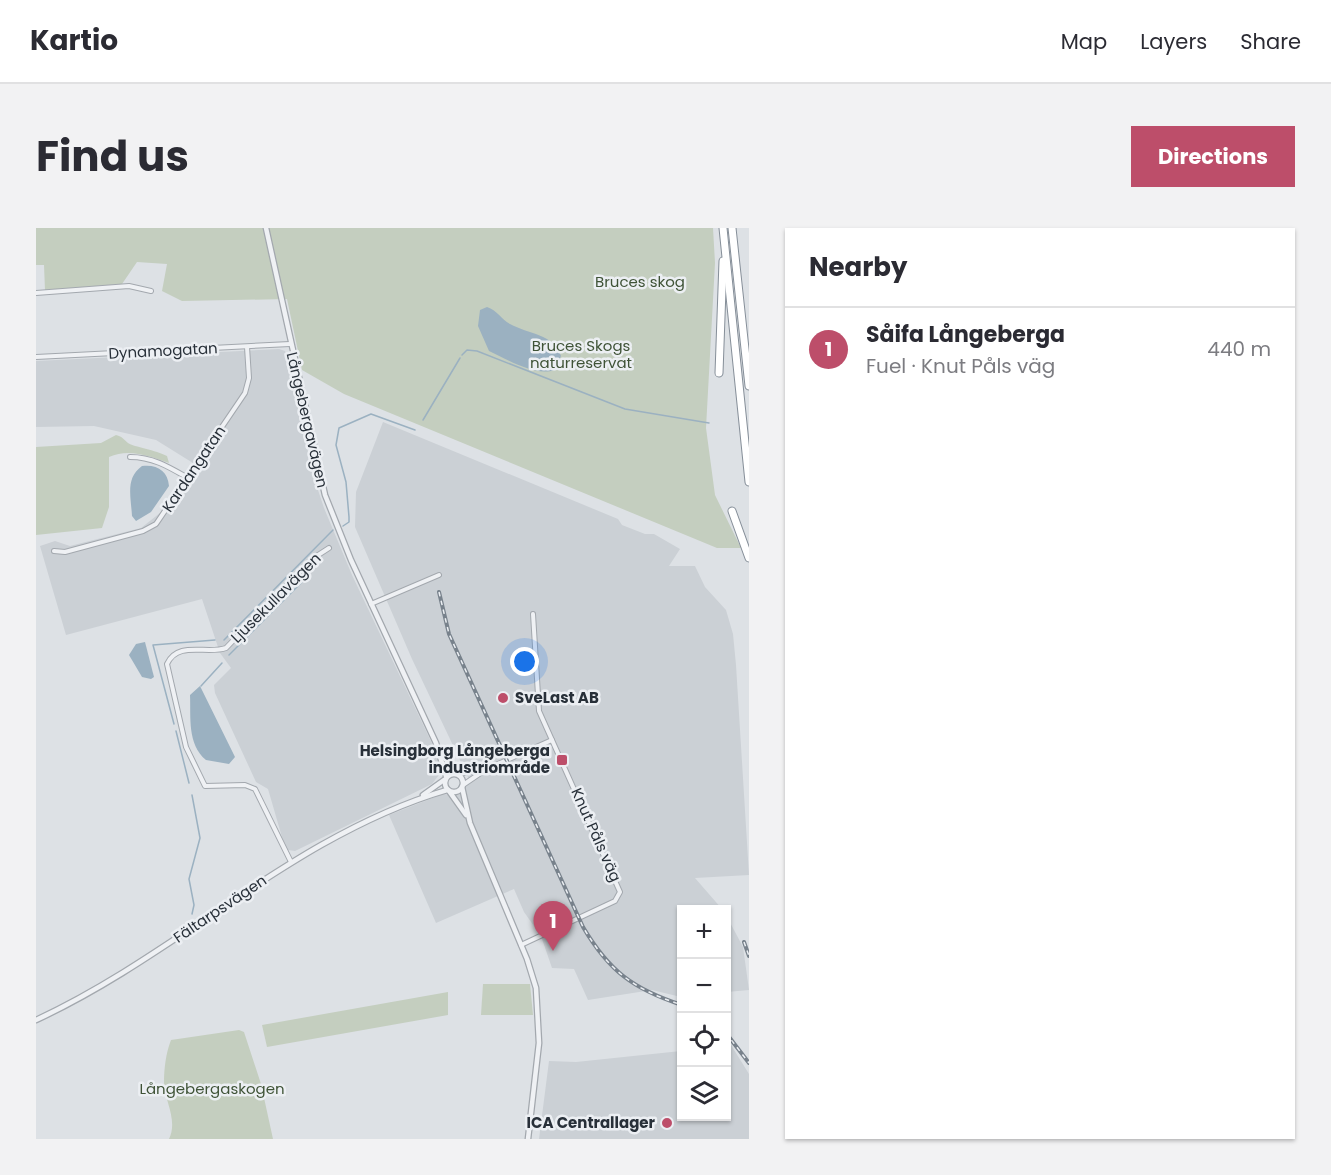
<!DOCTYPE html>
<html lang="en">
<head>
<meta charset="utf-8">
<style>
  :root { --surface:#fff; --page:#f2f2f3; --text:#2b2b33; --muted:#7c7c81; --line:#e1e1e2; --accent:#bd4e6a }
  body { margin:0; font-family:Poppins,sans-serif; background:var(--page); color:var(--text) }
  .controls { position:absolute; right:18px; bottom:18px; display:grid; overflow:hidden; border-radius:0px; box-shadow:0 2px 4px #0004 }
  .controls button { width:54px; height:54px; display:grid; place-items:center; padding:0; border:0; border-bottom:2px solid var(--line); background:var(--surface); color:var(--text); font:30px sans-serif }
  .you { position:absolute; left:489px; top:434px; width:21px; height:21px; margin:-15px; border:4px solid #fff; border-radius:50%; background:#1a73e8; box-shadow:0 0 0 9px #1a73e833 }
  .badge { display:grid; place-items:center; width:39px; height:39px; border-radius:50%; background:var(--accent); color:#fff; font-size:20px; font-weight:700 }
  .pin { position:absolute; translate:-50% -50px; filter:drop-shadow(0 2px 3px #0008) }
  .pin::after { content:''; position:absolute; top:32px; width:21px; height:18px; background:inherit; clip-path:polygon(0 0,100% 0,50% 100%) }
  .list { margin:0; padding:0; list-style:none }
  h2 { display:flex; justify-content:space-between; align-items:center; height:78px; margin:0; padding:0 24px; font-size:26px }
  h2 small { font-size:20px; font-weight:400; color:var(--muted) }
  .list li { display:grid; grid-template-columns:39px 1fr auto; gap:18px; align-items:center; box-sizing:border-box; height:84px; padding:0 24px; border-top:2px solid var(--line) }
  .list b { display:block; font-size:22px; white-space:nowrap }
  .list p { margin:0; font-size:20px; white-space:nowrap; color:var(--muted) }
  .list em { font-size:20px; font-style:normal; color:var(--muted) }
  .icon { flex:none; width:33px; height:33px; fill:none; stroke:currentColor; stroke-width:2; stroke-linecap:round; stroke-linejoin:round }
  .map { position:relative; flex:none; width:713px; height:911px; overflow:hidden; border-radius:0px }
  header { display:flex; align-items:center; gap:36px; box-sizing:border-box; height:84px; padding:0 30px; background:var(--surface); border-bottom:2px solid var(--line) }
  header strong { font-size:28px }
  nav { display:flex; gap:33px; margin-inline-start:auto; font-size:21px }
  .intro { display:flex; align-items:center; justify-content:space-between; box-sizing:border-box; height:144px; padding:0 36px }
  h1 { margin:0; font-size:42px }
  .button { padding:15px 27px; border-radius:0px; background:var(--accent); color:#fff; font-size:21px; font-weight:700 }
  main { display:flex; gap:36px; padding:0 36px }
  aside { flex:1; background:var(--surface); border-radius:0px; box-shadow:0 2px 4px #0004 }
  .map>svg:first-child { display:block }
</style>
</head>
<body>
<header>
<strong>Kartio</strong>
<nav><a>Map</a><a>Layers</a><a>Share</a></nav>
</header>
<div class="intro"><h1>Find us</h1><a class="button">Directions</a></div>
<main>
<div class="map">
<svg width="713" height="911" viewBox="0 0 713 911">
  <rect width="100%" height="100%" fill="#dde1e5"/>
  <!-- built -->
  <g fill="#cbd0d5">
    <path d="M243 121 249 123 252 131 277 247 288 280 316 347 401 526 406 543 396 556 259 623 252 622 248 616 232 561 220 554 179 465 178 457 195 440 184 425 166 371 30 407 4 318 19 313 34 318 105 300 124 285 157 235 120 212 58 198 0 199V133Z"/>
    <path d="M347 194 582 291 586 297 609 306H618L644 321 633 338H659L669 359 690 382 697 406 700 437 713 647 659 650 686 681 646 682 645 769 616 762 552 772 538 741 516 740 505 708 488 684 478 661 400 695 353 587 407 566 422 567 432 556V549L376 431 319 299 320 264Z"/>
    <path d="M690 687 707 719 713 762 691 764Z"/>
    <path d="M695 817 713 846V911H503L513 833 540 834 645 823 646 888H690L691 818Z"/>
  </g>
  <!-- green -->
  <g fill="#c4cebf">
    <path d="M0 0H677L679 35 670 200 679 267 705 320H681L308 166 266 142 251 71 146 73 126 63 131 36 101 34 86 56 9 62 8 37H0Z"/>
    <path d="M80 207C87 209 87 211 92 215 98 219 120 222 131 228L133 235C113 228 93 220 73 229V279L66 300 0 307V219L65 215Z"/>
    <path d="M447 756H494L497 787H445Z"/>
    <path d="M412 764V787L231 819 226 797Z"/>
    <path d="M203 802 208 804 225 856 237 911H133C142 892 129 874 128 855 128 840 130 825 135 812Z"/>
  </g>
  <!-- water -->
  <g fill="#9bb1c1">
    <path d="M451 79C461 82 465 91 474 96 492 106 518 106 525 128L518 142C500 149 470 131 453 123L442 98 444 82Z"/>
    <path d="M106 238C121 236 132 243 133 258L115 284 100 293 96 288C95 269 89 250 106 238Z"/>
    <path d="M109 414 118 449 115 451 106 449 93 427 100 416Z"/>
    <path d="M164 458 199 529 193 536 170 532C151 516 155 489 154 467Z"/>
  </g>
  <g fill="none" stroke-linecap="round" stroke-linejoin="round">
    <!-- stream -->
    <g stroke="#9bb1c1" stroke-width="1.5">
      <path d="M426 127 431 122 441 123 589 181 673 195"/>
      <path d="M387 192 424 130"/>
      <path d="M307 298 313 294V289L310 254 300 217 303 200 335 186 379 202"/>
      <path d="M188 412 297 302"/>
      <path d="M193 427 269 351"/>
      <path d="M165 458 186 435"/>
      <path d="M138 496 117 417 179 412"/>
      <path d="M140 503 153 555"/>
      <path d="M156 567 164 610 153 651 158 677 156 686"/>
    </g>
    <!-- minor casing -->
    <g stroke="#a3a8ae" stroke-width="6">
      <g id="minor">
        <path d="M0 65 93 58 115 63"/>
        <path d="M0 129 254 116"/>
        <path d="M94 229C117 229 133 239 152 250"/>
        <path d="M18 323 29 324 107 303 120 296 209 165 213 150 211 119"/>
        <path d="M335 376 403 347"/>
        <path d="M422 546 453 540 516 512"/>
        <path d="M427 557 449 542"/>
        <path d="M255 634 219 561 209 557 169 558 150 519 131 436C142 412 171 427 190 420L276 331 293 320"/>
        <path d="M485 717 579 673 584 664 503 483 497 386"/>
      </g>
    </g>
    <!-- tertiary casing -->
    <g stroke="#a3a8ae" stroke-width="7">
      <g id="tertiary">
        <path d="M230 0 289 267 315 332 400 515 410 548"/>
        <path d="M404 523 420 545"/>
        <circle cx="418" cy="555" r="9"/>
        <path d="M426 559 434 595 491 731 500 760 503 815 492 911"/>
        <path d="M413 563 430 587"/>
        <path d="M387 567 408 552"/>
        <path d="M0 792C143 726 258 607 411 562"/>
      </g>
    </g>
    <!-- motorway casing -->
    <g stroke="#868f99" stroke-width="9">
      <g id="motorway">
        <path d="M687 0 713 254"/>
        <path d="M696 0 713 158"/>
        <path d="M683 145 687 33"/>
        <path d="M696 283 713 330"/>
      </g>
    </g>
    <!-- minor -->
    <use href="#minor" stroke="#eff1f4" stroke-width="4"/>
    <!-- tertiary -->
    <use href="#tertiary" stroke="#eff1f4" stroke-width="4.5"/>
    <!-- motorway -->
    <use href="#motorway" stroke="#fff" stroke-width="7"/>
    <!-- rail casing -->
    <g stroke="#78828c" stroke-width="4">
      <g id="rail">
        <path d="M403 364 413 406 547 699C573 743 597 761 646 777"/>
        <path d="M708 714 713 728"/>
        <path d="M690 805 713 835"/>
      </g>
    </g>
    <!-- rail -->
    <use href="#rail" stroke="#eceff3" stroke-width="1.5" stroke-dasharray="4.5" stroke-linecap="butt"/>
  </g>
  <!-- markers -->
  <g fill="#bd4e6a" stroke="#eceff3" stroke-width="2">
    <circle cx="467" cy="470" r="6"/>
    <rect x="520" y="526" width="12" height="12" rx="3"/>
    <circle cx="631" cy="895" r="6"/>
  </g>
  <g text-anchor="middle" stroke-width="5" stroke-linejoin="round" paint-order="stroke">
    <!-- park labels -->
    <g font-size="15" fill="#3f5337" stroke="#eceff3">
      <text x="604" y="59">Bruces skog</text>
      <text x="545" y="123">Bruces Skogs<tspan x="545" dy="17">naturreservat</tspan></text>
      <text x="176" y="866">Långebergaskogen</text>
    </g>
    <!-- street labels -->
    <g font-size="15" fill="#283039" stroke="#eceff3">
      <text transform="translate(127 123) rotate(-3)" y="5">Dynamogatan</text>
      <text transform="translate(271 192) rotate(77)" y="5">Långebergavägen</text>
      <text transform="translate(158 241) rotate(-56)" y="5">Kardangatan</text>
      <text transform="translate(240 370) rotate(-45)" y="5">Ljusekullavägen</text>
      <text transform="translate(560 607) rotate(66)" y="5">Knut Påls väg</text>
      <text transform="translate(184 681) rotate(-34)" y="5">Fältarpsvägen</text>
    </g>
    <!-- poi labels -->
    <g font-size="15" font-weight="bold" fill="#283039" stroke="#eceff3" text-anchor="end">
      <text x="479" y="475" text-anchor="start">SveLast AB</text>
      <text x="514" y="528">Helsingborg Långeberga<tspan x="514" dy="17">industriområde</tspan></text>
      <text x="619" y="900">ICA Centrallager</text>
    </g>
  </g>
</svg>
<div class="controls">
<button>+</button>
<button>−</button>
<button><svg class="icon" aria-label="locate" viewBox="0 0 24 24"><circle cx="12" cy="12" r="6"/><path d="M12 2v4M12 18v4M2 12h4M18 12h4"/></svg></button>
<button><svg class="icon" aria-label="layers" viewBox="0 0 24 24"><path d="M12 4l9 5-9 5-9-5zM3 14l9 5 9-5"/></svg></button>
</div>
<div class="you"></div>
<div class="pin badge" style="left:517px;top:723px">1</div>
</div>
<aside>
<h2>Nearby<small></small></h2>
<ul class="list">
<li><span class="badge">1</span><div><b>Såifa Långeberga</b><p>Fuel · Knut Påls väg</p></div><em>440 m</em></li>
</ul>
</aside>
</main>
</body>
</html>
